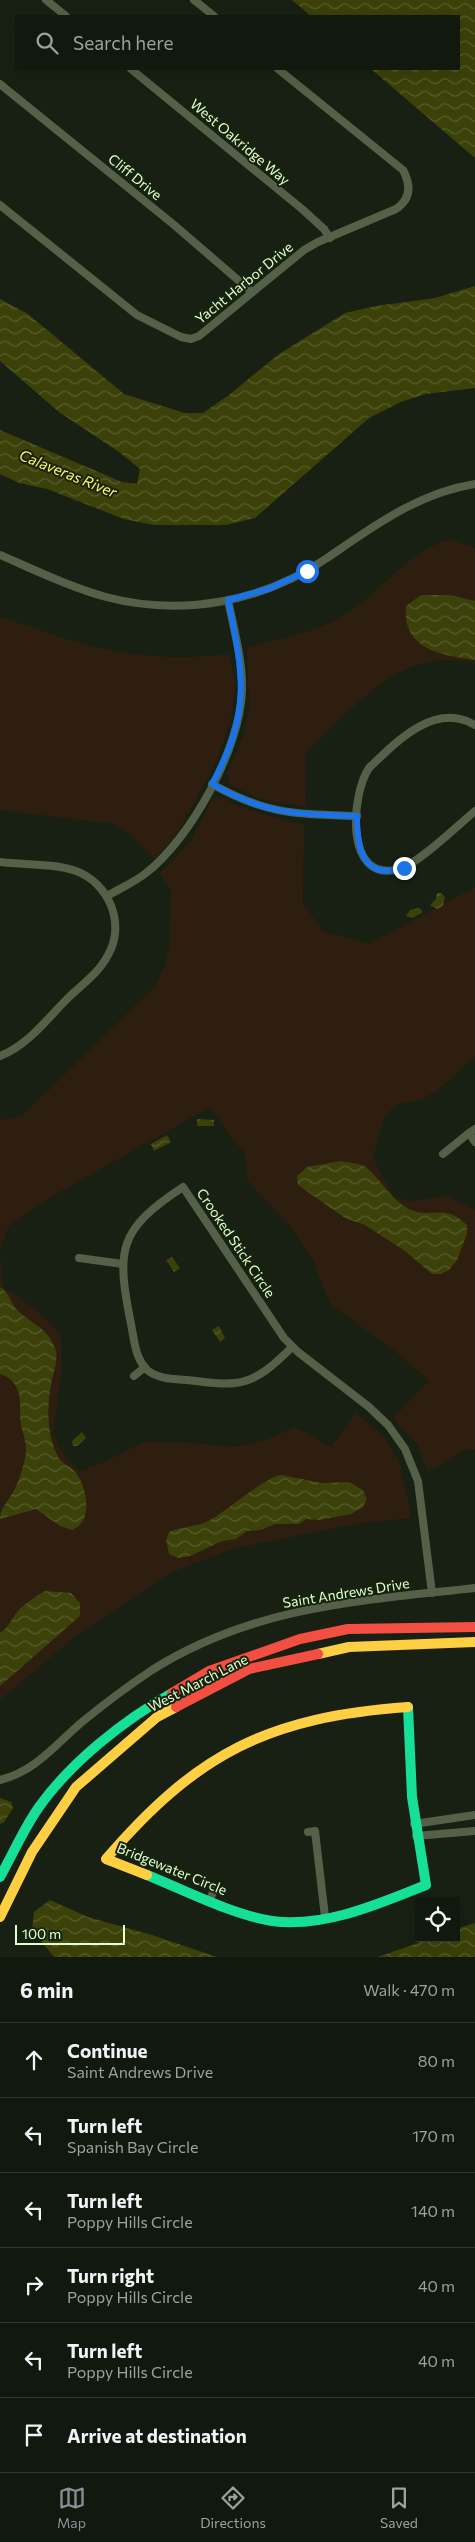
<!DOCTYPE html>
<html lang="en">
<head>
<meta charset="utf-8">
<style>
  :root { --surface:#11180e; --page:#1a2117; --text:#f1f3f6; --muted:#9ca09e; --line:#30372e; --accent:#8c9099 }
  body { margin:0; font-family:Commissioner,sans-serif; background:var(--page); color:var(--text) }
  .controls { position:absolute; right:15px; bottom:15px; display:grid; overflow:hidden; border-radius:0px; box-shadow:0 5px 20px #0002 }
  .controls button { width:45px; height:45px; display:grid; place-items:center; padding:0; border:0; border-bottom:1px solid var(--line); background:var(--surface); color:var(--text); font:25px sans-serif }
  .scale { position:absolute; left:15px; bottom:12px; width:110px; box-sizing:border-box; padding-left:5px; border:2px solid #e5ffd2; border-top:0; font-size:14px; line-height:18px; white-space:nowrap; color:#e5ffd2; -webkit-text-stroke:4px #16250e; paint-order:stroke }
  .stop { position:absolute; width:15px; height:15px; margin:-11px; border:4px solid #1a73e8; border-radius:50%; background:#fff }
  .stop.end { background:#1a73e8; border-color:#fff; box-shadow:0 1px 5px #0008 }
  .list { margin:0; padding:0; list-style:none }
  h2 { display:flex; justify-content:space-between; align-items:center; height:65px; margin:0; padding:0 20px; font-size:21px }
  h2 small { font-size:16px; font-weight:400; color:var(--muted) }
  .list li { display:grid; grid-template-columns:32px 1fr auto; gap:15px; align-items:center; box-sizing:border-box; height:75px; padding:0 20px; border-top:1px solid var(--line) }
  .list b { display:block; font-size:19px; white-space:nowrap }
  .list p { margin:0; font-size:16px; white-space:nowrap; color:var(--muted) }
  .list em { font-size:16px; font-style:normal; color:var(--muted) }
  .icon { flex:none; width:28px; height:28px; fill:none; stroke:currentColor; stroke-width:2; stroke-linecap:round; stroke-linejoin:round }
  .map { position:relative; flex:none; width:475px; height:1957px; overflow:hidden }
  .search { position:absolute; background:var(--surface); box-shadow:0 5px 20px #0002; left:15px; right:15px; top:15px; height:55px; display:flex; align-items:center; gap:12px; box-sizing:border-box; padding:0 18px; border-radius:0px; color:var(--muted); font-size:19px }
  .sheet { height:515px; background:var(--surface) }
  nav { display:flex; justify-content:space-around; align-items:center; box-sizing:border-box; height:70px; border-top:1px solid var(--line); background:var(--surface); font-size:14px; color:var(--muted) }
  nav a { display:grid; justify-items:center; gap:2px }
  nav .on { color:var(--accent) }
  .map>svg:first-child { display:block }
</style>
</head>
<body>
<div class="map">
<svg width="475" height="1957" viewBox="0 0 475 1957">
  <defs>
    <pattern id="water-waves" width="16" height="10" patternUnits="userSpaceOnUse" patternTransform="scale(1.25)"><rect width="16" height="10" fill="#3b4109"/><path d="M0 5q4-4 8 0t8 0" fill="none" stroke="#575e2c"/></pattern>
  </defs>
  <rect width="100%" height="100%" fill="#172013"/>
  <!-- green -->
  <g fill="#2d1e10">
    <path d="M449 539 475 548V662C462 661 446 659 433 661 380 670 344 718 306 752L305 806C278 804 253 799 230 784L227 773 243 737 249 708 247 647C275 640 308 634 334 621 378 599 399 556 449 539Z"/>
    <path d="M0 617C26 624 51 635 77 642 127 657 178 660 229 654L235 683 232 715 217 761 173 840 154 859 128 833 114 824 0 810Z"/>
    <path d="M222 797C247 812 275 817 304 824L303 903 323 931 369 944 475 887V1056L441 1088 423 1099 396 1105 384 1117 373 1158 394 1197 410 1201 448 1196 475 1210V1449C457 1449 445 1467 427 1470L417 1444 393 1418 429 1381 396 1352 330 1304 313 1260 291 1227 247 1180 245 1155 210 1107 37 1205 8 1227 0 1251 3 1287 37 1310 61 1335 62 1370 53 1433 65 1456 80 1471 104 1462 144 1442 197 1443 234 1447 266 1440 295 1427 331 1447 356 1413 384 1437 399 1462 412 1518 361 1523 232 1549 170 1573 77 1635 0 1700V1120L22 1116 154 987 164 969 169 947 171 890 160 873 193 838 212 799Z"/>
  </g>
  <!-- water -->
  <g fill="url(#water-waves)">
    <path d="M292 0H475V158L371 69H459V16H311Z"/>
    <path d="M475 286V388L426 394 401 402 369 418 255 518 226 525H154L124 519 47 489 19 483 0 474V430L122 482 137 484 140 469 119 452 59 412 0 361V299L28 314 124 394 185 413H203L229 395 279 354 345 313 376 306 435 298Z"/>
    <path d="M421 595H449L475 601V660C442 655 402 650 406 606Z"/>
    <path d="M437 893H441L445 897 443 906 437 909 430 905 436 899Z"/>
    <path d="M419 908 422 910V913L412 918 406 916 410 910Z"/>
    <path d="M197 1119 214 1120V1126H197Z"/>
    <path d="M167 1135 171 1142 154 1151 151 1144Z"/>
    <path d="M341 1161C350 1163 361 1163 367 1168 383 1182 390 1199 409 1209 432 1220 444 1202 467 1225V1234L457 1260 449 1270 441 1274H432L405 1251 365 1225 345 1218 298 1185 297 1176 307 1167Z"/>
    <path d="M172 1257 180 1268 174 1272 166 1260Z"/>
    <path d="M0 1287C10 1293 11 1304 18 1311 32 1324 48 1328 55 1348 59 1360 53 1372 51 1385 47 1406 47 1428 54 1448 61 1467 67 1462 76 1473 87 1487 94 1522 72 1530L60 1526 36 1509 0 1519C0 1508 8 1502 13 1492 18 1484 21 1473 24 1463 30 1439 20 1435 20 1414 21 1396 19 1380 0 1374Z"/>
    <path d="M219 1326 225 1338 220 1342 212 1330Z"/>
    <path d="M82 1432 86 1438 77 1446H73L72 1441Z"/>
    <path d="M282 1475 321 1483 349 1482 363 1490 367 1499 363 1507 351 1514 320 1520 306 1519 299 1524H275L260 1530 247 1531 236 1539 222 1541 190 1556 178 1558 169 1554 166 1540 169 1532C182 1526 198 1527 210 1520 228 1510 266 1476 282 1475Z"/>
    <path d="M45 1591 71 1593 80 1603V1616L0 1686V1633C9 1627 11 1619 18 1611 25 1603 36 1597 45 1591Z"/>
    <path d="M0 1798 11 1802 13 1808 4 1822 0 1824Z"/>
    <path d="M50 1900 88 1917 152 1935 217 1957H54L32 1930 34 1912Z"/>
    <path d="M475 1923V1957H378L432 1938H456V1929Z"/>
  </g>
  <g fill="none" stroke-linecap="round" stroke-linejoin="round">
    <!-- street -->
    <g stroke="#546148" stroke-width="8">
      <path d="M46 0 66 16"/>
      <path d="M194 0 214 16"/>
      <path d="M131 69 302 209 324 229 330 238"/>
      <path d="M0 84 173 224 252 292"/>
      <path d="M0 205 137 315 181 337 191 339 199 336 304 250 318 242 396 209C411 199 411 185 403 170L278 69"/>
      <path d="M0 555C35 570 70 587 106 597 182 617 263 602 327 558 374 526 418 493 475 484"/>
      <path d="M475 725C435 701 396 742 369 768 351 795 344 884 399 869 418 864 458 825 475 811"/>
      <path d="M212 784C267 815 296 814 357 816"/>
      <path d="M0 862C24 865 53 863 76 871 109 883 126 924 108 955 99 973 80 986 66 1000 47 1019 27 1046 0 1056"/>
      <path d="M107 896C119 889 135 882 146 873 191 838 240 749 242 691 243 661 234 630 228 600"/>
      <path d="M475 1129 469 1133 475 1142"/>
      <path d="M443 1154 469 1133"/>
      <path d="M79 1258 123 1264"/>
      <path d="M292 1347C252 1387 241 1387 187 1380 173 1379 158 1379 147 1370 135 1358 134 1339 131 1324 116 1249 118 1230 183 1187L284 1338 298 1352 369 1407 388 1425 405 1449 418 1481 432 1593"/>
      <path d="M134 1376 145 1367"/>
      <path d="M0 1780C36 1771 55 1745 82 1722 104 1704 128 1686 152 1670 254 1606 359 1601 475 1588"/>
      <path d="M414 1824 475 1815"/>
      <path d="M308 1832 315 1831 325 1917"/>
      <path d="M416 1836 475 1831"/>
      <path d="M210 1900 215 1887"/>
    </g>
    <!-- fast -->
    <g stroke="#16e098" stroke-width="10">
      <path d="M147 1875C184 1890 233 1915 272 1921 324 1928 379 1904 426 1885L412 1797 408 1707"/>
      <path d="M0 1877C13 1854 24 1828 39 1807 71 1762 124 1720 172 1693"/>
    </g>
    <!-- slow -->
    <g stroke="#ffcf43" stroke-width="10">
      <path d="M318 1654 349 1647 475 1642"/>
      <path d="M147 1875 106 1859C197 1753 268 1717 408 1707"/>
      <path d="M0 1917 32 1852 76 1787 157 1717 176 1707"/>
    </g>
    <!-- jam -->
    <g stroke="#f24e42" stroke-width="10">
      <path d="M172 1693 209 1671 300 1639 348 1629 475 1627"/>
      <path d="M176 1707 249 1669 318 1654"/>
    </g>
  </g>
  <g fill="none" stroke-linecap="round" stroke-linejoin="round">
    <!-- route -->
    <path stroke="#1a73e8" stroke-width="6" d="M307 571 268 589 228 600C244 677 251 712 212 784 267 815 296 814 357 816 357 847 362 881 404 868"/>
  </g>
  <g text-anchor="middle" stroke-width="4" stroke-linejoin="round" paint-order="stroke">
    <!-- street labels -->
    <g font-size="14" fill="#e5ffd2" stroke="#16250e">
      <text transform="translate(240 142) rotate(40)" y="5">West Oakridge Way</text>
      <text transform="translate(135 177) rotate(39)" y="5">Cliff Drive</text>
      <text transform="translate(244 283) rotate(-39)" y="5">Yacht Harbor Drive</text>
      <text transform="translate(236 1243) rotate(56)" y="5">Crooked Stick Circle</text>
      <text transform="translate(346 1593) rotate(-9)" y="5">Saint Andrews Drive</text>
      <text transform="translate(198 1683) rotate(-27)" y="5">West March Lane</text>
      <text transform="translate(172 1869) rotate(22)" y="5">Bridgewater Circle</text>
    </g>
    <!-- water labels -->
    <g font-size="15" font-style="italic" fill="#fff260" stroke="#16250e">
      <text transform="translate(68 474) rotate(22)" y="5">Calaveras River</text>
    </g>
  </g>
</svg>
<div class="controls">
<button><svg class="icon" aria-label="locate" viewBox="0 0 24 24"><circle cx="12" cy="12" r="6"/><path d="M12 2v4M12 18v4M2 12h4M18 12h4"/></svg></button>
</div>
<div class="scale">100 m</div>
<div class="stop" style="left:307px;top:571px"></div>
<div class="stop end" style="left:404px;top:868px"></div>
<div class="search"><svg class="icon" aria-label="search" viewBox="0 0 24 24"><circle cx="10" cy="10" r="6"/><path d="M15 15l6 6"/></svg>Search here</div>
</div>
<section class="sheet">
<h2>6 min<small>Walk · 470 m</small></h2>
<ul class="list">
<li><svg class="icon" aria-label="ahead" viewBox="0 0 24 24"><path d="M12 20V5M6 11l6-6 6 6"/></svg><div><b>Continue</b><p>Saint Andrews Drive</p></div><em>80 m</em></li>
<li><svg class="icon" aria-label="left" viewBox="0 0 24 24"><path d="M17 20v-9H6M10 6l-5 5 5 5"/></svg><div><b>Turn left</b><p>Spanish Bay Circle</p></div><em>170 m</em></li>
<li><svg class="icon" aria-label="left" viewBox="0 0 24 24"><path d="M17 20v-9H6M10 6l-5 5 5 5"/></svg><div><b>Turn left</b><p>Poppy Hills Circle</p></div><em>140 m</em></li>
<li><svg class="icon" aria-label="right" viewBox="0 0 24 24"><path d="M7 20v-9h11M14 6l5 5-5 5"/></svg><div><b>Turn right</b><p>Poppy Hills Circle</p></div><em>40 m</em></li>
<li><svg class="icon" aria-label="left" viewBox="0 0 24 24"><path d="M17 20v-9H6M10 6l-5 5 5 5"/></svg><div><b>Turn left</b><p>Poppy Hills Circle</p></div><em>40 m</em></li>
<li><svg class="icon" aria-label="arrive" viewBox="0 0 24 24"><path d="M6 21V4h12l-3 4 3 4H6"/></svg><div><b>Arrive at destination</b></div></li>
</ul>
</section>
<nav>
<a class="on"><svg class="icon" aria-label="map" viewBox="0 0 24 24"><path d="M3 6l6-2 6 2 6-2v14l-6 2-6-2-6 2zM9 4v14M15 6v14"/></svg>Map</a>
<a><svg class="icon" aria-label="directions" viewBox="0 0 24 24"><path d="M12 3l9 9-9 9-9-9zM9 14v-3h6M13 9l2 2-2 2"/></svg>Directions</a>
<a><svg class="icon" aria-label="saved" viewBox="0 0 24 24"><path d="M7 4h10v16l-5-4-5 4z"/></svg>Saved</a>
</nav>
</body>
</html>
